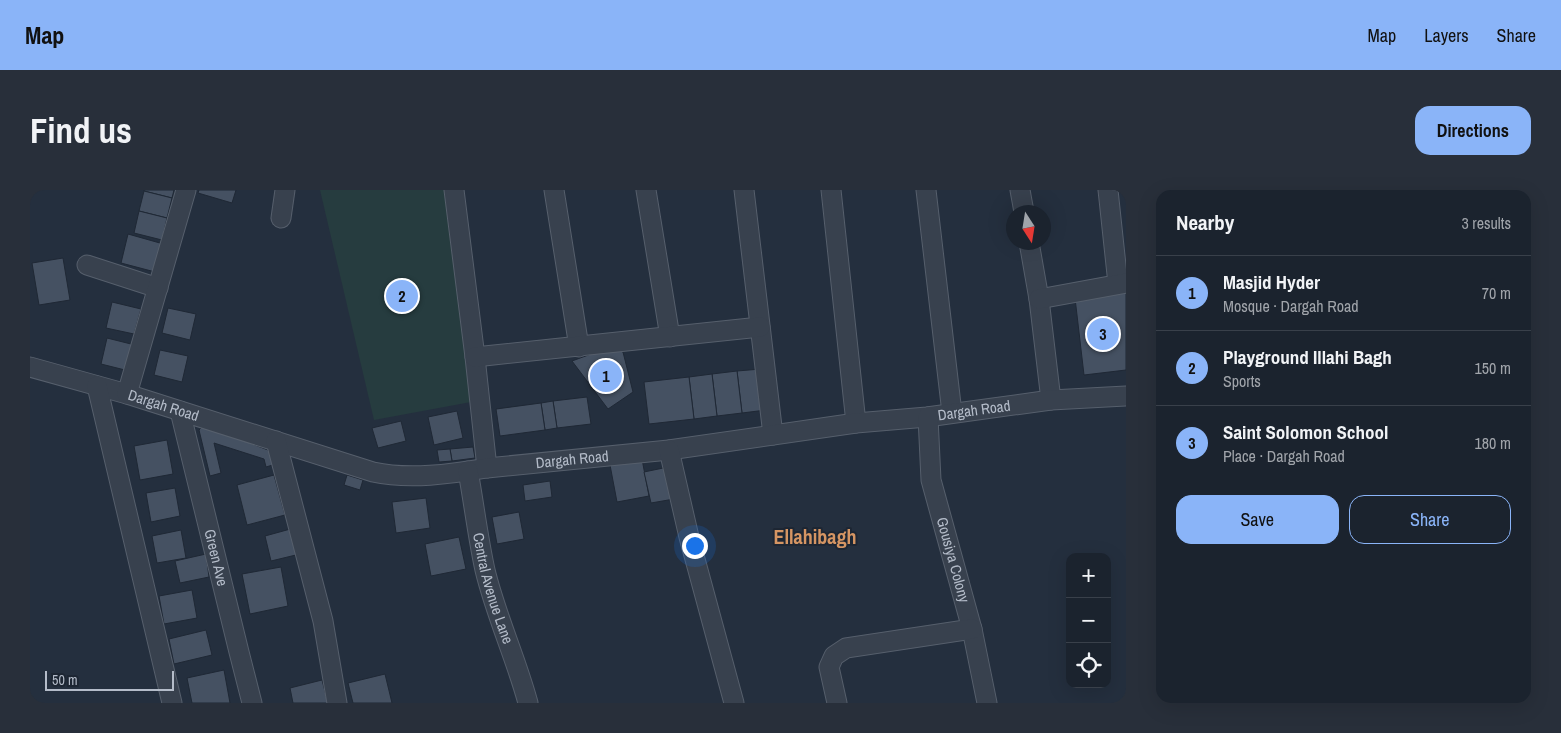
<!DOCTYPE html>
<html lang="en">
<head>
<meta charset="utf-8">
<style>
  :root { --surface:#1b232e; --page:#282f3a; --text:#f1f3f6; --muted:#a0a4aa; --line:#39404a; --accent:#8ab4f8 }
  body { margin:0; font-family:"Archivo Narrow",sans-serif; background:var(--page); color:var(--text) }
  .controls { position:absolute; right:15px; bottom:15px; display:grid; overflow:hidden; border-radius:10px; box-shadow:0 5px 20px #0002 }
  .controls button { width:45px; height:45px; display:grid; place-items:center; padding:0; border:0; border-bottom:1px solid var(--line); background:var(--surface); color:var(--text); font:25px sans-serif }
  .compass { position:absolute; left:976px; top:15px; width:45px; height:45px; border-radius:50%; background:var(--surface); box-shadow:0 5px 20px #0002; rotate:168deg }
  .scale { position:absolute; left:15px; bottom:12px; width:129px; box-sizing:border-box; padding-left:5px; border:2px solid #b4bcc9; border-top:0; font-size:14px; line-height:18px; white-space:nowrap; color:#b4bcc9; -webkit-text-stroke:4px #1d2633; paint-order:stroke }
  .you { position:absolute; left:664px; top:355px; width:18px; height:18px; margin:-12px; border:4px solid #fff; border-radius:50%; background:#1a73e8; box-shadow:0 0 0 8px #1a73e833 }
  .badge { display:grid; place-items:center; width:32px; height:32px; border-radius:50%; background:var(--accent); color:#111; font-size:16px; font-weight:700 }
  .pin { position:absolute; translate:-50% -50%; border:2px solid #fff; box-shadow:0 1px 5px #0006 }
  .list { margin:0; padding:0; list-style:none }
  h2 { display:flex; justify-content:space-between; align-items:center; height:65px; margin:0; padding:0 20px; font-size:21px }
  h2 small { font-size:16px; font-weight:400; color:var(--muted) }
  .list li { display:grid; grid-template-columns:32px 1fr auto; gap:15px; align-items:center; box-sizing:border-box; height:75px; padding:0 20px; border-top:1px solid var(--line) }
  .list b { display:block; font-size:19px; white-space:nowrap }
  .list p { margin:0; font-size:16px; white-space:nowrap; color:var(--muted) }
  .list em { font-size:16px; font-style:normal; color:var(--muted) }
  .actions { display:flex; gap:10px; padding:15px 20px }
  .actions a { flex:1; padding:11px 0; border:1px solid var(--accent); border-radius:15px; text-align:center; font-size:18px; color:var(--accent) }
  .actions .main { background:var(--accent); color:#111 }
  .icon { flex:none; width:28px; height:28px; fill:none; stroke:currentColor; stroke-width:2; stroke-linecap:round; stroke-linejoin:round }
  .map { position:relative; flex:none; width:1096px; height:513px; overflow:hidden; border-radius:15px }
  header { display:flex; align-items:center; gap:30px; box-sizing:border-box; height:70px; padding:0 25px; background:var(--accent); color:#111 }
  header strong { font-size:24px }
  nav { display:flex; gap:28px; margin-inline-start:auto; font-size:18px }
  .intro { display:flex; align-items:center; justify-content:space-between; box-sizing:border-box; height:120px; padding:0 30px }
  h1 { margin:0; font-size:35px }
  .button { padding:12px 22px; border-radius:15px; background:var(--accent); color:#111; font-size:18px; font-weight:700 }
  main { display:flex; gap:30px; padding:0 30px }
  aside { flex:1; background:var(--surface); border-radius:15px; box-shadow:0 5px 20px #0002 }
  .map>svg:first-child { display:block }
</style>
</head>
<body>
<header>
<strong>Map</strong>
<nav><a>Map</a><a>Layers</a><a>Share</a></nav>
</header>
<div class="intro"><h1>Find us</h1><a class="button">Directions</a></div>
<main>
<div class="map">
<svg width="1096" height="513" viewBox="0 0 1096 513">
  <rect width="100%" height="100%" fill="#242f3e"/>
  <!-- green -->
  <path fill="#263c3f" d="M290 0H418L441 212 344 230Z"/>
  <!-- building -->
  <g fill="#455162" stroke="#1f2835">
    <path d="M114 0H144L142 8 114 1Z"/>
    <path d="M169 0H206L202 13 168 3Z"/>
    <path d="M114 1 142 8 137 28 109 21Z"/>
    <path d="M109 21 137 28 132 50 104 43Z"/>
    <path d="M98 44 137 55 129 83 91 73Z"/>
    <path d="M33 68 40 110 9 115 2 73Z"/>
    <path d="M1096 97V180L1054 185 1045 108Z"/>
    <path d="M82 112 111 119 104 144 76 138Z"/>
    <path d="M138 118 166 124 160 150 132 143Z"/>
    <path d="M77 148 105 155 99 181 71 174Z"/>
    <path d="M580 157 593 162 603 202 578 219 542 171Z"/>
    <path d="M130 160 158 166 152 192 124 185Z"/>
    <path d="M731 179 736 220 712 223 707 181Z"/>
    <path d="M707 181 712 223 687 226 682 184Z"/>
    <path d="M682 184 687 226 664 229 659 187Z"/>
    <path d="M659 187 664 229 619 234 614 192Z"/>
    <path d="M557 207 561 234 527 238 523 211Z"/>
    <path d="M523 211 527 238 515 240 511 213Z"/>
    <path d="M511 213 515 240 470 246 466 219Z"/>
    <path d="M427 221 433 248 404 255 398 227Z"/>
    <path d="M371 231 376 251 348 258 342 238Z"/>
    <path d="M174 235 243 262 246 274 236 277 234 269 184 253 191 283 180 286 169 240Z"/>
    <path d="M137 250 143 284 110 290 104 256Z"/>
    <path d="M443 257 445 268 422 271 420 259Z"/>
    <path d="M420 259 422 271 409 272 407 260Z"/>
    <path d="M612 269 619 306 587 312 580 275Z"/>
    <path d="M638 277 644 309 621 313 614 282Z"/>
    <path d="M244 285 255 325 217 335 207 295Z"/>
    <path d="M317 285 333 290 330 300 314 295Z"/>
    <path d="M520 291 522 307 495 311 493 295Z"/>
    <path d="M145 298 150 326 121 332 116 303Z"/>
    <path d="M396 308 400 338 366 343 362 312Z"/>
    <path d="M489 322 494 349 467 354 462 327Z"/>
    <path d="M264 338 270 364 241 371 235 346Z"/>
    <path d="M151 340 156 368 127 373 122 346Z"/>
    <path d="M429 347 436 379 401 386 395 354Z"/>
    <path d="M176 364 179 387 150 393 145 371Z"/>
    <path d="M251 377 258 416 220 424 212 384Z"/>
    <path d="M162 400 167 428 134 434 129 406Z"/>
    <path d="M176 440 182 465 144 474 139 449Z"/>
    <path d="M194 480 200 513H162L157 488Z"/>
    <path d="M355 484 362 513H323L318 493Z"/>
    <path d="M292 490 298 513H263L260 498Z"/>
  </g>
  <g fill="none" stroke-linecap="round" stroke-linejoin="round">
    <!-- minor casing -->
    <g stroke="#565f6c" stroke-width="21">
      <g id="minor">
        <path d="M424 0 445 167 457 278"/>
        <path d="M524 0 549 157"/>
        <path d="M616 0 640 147"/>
        <path d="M714 0 743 245"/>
        <path d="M801 0 826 233"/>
        <path d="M896 0 922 223"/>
        <path d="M990 0 994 22"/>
        <path d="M1078 0 1088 94"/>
        <path d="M251 28 255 0"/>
        <path d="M999 52 1009 109 1021 210"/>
        <path d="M57 75 128 98"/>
        <path d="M1009 109 1096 93"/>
        <path d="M445 167 730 137"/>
        <path id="s1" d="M0 177 97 204 343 282C379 290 421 284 457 278L639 260 826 233 897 227 1021 210 1096 206"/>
        <path d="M67 196 142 513"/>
        <path d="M97 204 156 0"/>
        <path id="s2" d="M150 221 209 462 222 513"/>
        <path id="s3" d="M898 227 901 290 942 439 957 513"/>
        <path d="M246 251 293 431 307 513"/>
        <path d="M639 260 659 347 704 513"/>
        <path id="s4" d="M438 281C444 314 448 348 455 380 466 426 486 468 498 513"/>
        <path d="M807 513 799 477 804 466 816 458 942 439"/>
      </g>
    </g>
    <!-- minor -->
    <use href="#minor" stroke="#38414e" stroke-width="19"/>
  </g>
  <g text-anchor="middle" stroke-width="4" stroke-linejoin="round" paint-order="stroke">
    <!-- street labels -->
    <g font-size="15" fill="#b4bcc9" stroke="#1d2633">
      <text dy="5" stroke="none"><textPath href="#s1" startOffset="139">Dargah Road</textPath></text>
      <text dy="5" stroke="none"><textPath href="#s1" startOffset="964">Dargah Road</textPath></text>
      <text dy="5" stroke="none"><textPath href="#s1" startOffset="559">Dargah Road</textPath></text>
      <text dy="5" stroke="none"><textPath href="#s2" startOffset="151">Green Ave</textPath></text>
      <text dy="5" stroke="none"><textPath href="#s3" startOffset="146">Gousiya Colony</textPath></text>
      <text dy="5" stroke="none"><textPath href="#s4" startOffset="120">Central Avenue Lane</textPath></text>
    </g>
    <!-- district labels -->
    <g font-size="20" font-weight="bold" fill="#d59563" stroke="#1d2633">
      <text x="785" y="354">Ellahibagh</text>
    </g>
  </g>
</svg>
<div class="controls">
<button>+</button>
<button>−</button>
<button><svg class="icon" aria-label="locate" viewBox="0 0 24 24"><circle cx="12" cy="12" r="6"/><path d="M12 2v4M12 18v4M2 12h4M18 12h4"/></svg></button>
</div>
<svg class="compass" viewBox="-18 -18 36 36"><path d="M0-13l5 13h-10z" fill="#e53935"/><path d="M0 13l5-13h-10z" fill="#a0a4aa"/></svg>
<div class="scale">50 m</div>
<div class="you"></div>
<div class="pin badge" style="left:576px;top:186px">1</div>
<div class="pin badge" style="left:372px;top:106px">2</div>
<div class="pin badge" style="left:1073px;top:144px">3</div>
</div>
<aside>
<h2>Nearby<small>3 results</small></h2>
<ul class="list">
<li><span class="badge">1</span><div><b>Masjid Hyder</b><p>Mosque · Dargah Road</p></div><em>70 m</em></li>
<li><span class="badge">2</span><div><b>Playground Illahi Bagh</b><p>Sports</p></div><em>150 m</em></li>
<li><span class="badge">3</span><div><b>Saint Solomon School</b><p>Place · Dargah Road</p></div><em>180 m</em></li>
</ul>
<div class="actions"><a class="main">Save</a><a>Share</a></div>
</aside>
</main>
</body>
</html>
